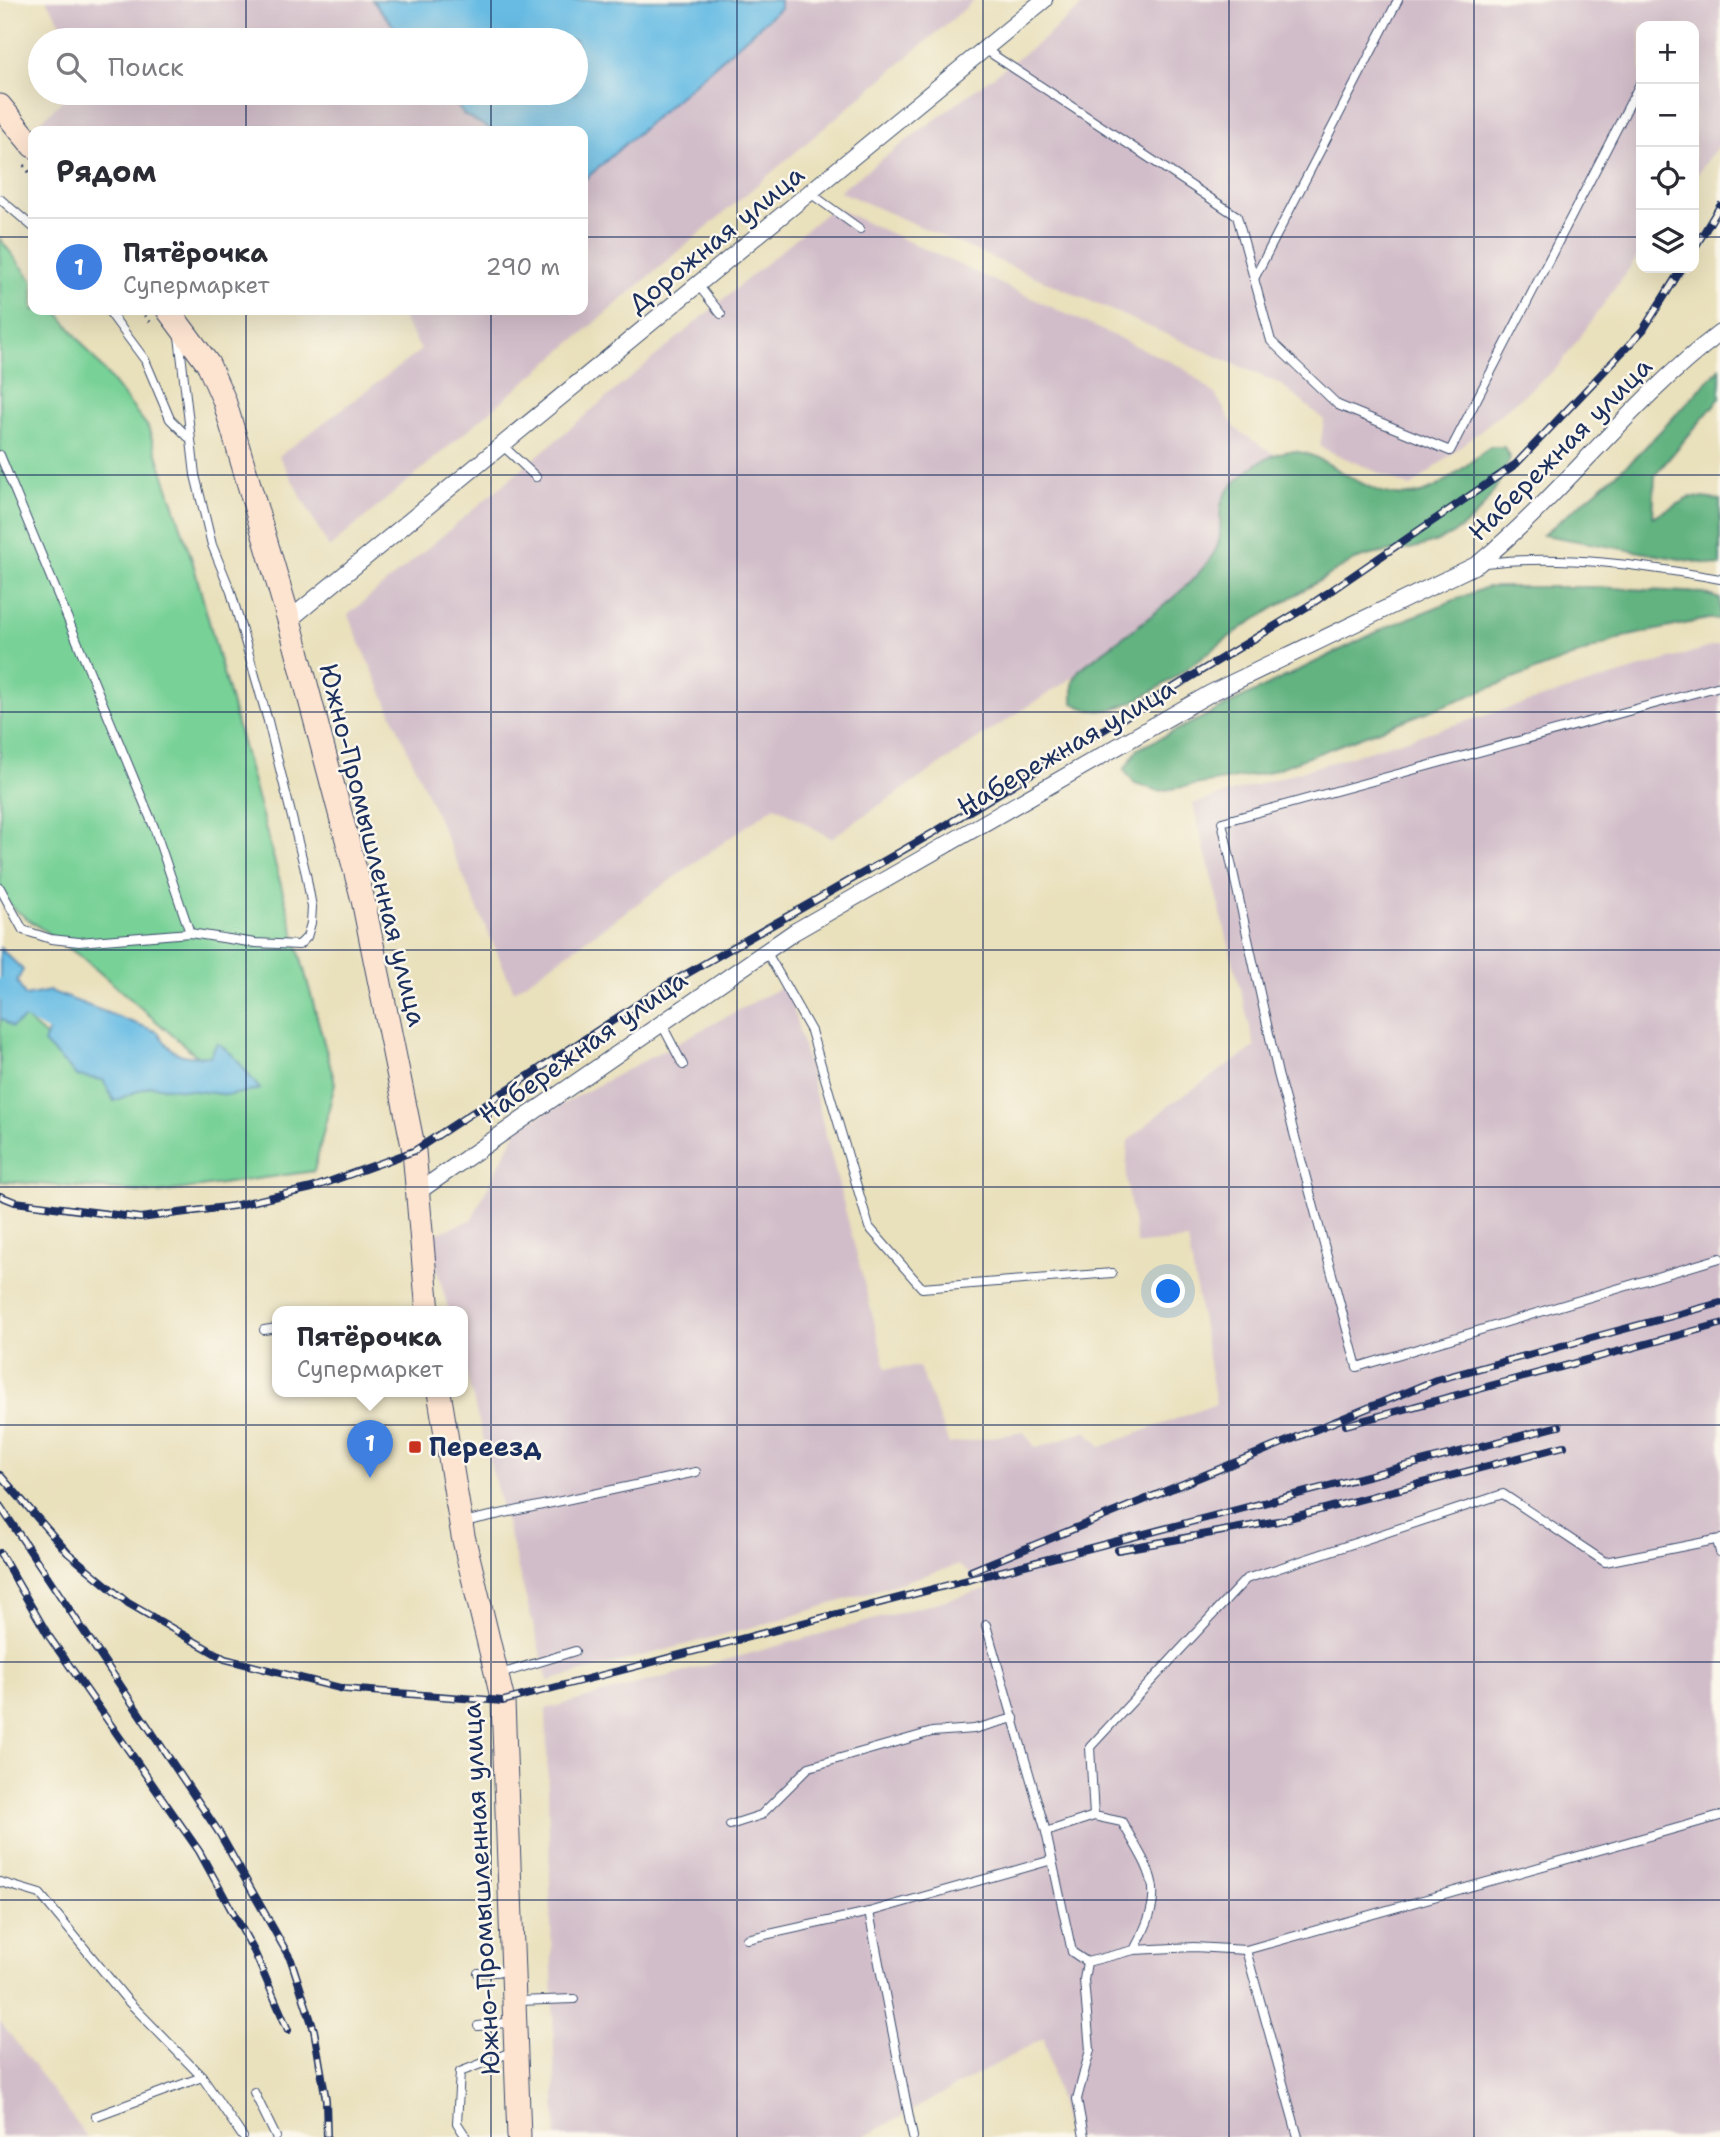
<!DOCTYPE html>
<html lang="ru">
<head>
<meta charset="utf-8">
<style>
  :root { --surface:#fff; --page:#f2f2f3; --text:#2b2b33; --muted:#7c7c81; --line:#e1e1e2; --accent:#2563eb }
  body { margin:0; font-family:"Shantell Sans",sans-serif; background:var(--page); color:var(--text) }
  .controls { position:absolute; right:21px; top:21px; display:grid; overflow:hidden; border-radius:14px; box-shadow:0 7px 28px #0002 }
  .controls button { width:63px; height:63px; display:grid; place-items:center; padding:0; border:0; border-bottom:2px solid var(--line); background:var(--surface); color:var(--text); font:35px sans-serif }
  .you { position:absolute; left:1169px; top:1292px; width:24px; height:24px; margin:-18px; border:5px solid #fff; border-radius:50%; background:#1a73e8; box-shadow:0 0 0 10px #1a73e833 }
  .badge { display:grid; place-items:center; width:46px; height:46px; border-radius:50%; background:var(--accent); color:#fff; font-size:23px; font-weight:700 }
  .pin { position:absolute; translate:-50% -58px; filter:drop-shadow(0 2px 4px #0008) }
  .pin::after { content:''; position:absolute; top:37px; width:24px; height:21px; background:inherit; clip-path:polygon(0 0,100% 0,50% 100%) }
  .popup { position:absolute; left:272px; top:1306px; width:196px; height:91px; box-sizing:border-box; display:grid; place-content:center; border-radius:14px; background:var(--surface); filter:drop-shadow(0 2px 5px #0005); font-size:23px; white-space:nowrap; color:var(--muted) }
  .popup b { font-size:26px; color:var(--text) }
  .popup::after { content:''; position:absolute; left:50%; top:100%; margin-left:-14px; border:14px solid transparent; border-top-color:var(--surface) }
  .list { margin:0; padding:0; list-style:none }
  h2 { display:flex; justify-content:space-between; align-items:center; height:91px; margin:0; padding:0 28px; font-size:30px }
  h2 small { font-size:23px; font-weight:400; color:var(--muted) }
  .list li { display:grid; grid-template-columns:46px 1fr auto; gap:21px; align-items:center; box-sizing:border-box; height:98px; padding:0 28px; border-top:2px solid var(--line) }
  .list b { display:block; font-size:26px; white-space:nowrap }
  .list p { margin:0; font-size:23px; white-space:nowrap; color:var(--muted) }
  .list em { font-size:23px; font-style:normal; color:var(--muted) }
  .icon { flex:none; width:38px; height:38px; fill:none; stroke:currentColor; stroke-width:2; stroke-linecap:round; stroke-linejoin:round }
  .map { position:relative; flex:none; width:1720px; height:2137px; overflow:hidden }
  .search { position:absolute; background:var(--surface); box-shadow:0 7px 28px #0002; left:28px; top:28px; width:560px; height:77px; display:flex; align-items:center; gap:18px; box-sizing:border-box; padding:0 24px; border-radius:38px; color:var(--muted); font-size:26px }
  .panel { position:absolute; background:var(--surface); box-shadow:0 7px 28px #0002; left:28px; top:126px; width:560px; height:189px; border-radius:14px }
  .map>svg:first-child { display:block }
</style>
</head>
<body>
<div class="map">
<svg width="1720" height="2137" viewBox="0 0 1720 2137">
  <rect width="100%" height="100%" fill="#fbf7ec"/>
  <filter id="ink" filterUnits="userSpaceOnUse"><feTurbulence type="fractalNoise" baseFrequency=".0143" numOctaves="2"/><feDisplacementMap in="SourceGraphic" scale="14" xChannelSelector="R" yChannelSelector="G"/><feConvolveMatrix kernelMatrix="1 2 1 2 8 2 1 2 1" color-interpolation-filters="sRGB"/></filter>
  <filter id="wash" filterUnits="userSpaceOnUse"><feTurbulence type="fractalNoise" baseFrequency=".00686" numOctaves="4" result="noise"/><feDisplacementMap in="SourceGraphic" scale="28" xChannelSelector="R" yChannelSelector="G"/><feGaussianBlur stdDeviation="1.57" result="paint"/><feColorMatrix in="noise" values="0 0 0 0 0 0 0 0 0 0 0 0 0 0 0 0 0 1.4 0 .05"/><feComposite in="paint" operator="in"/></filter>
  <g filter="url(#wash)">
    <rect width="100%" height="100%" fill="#e9e0bc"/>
    <!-- industrial -->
    <g fill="#d1bdc9">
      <path d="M46 0H975L329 548 279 456 421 350 398 310H583V131H51L42 120 70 93H576V40H72Z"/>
      <path d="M1089 0H1720V143L1694 179V26H1641V252L1559 366 1411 487 1320 447 1324 420 1282 385 839 191 1042 40Z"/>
      <path d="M833 207 1182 367 1215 394 1236 429 1311 478 1230 576 984 735 831 838 775 806 514 991 348 615Z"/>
      <path d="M1720 644V2137H1068L1044 2038 864 2137H556L546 1709 990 1588 958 1565 779 1620 548 1681 463 1362V1312H449L428 1237 471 1220 518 1128 787 984 886 1368 919 1367 949 1444 1024 1432 1036 1448 1087 1431 1101 1447 1216 1404 1188 1240 1137 1244 1126 1177 1128 1141 1168 1106 1255 1047 1193 804Z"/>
      <path d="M0 2021 87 2137H0Z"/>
    </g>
    <!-- green -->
    <path fill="#78d197" stroke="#4a807a" stroke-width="2" d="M0 239 33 281V310H56L148 427 193 563 335 1083 314 1171 157 1193 0 1181V996L90 1075 234 1088 84 959 0 899Z"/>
    <!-- forest -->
    <g fill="#62b380" stroke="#3e716f" stroke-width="2">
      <path d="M1720 368V398L1655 475 1653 517 1691 497 1720 500V566L1543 535 1633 460Z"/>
      <path d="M1490 447H1504L1510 459C1489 506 1469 536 1414 548 1394 552 1374 552 1355 560 1318 582 1281 603 1245 626 1209 650 1165 690 1124 705 1106 712 1090 713 1073 703V682L1079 670C1118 639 1186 596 1212 556 1233 525 1202 508 1243 475 1249 470 1256 463 1264 460 1270 457 1278 453 1284 452 1328 443 1372 519 1434 488 1453 478 1472 460 1490 447Z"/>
      <path d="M1487 587H1594L1703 593 1720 599V619H1708L1624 637 1266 773 1159 791 1134 783 1124 770 1138 749 1387 627Z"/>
    </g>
    <!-- water -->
    <g fill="#67bce4" stroke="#4176a1" stroke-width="2">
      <path d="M372 0H780V8L583 181V131H494L464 115 447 93H576V40H405Z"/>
      <path d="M0 948 23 970 17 981 25 996 50 991 158 1032C172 1056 183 1058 210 1056L217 1043C241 1059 242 1069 260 1089L230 1095 150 1086 114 1101 103 1080 77 1076 44 1043 50 1027 43 1015 32 1014 12 1027 0 1018Z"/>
    </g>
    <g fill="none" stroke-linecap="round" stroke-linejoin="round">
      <!-- canal -->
      <path stroke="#67bce4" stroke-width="19" d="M0 988 21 1006 69 1032"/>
    </g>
  </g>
  <g filter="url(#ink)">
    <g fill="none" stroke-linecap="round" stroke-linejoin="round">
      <!-- lane casing -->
      <g stroke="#3a4a6c" stroke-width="10">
        <g id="lane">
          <path d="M986 50 1237 216 1271 341 1338 405 1450 451 1641 82"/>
          <path d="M810 193 860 229"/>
          <path d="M0 199 33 227"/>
          <path d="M1254 279 1398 0"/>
          <path d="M698 285 721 314"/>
          <path d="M108 310 145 360 170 419 188 437"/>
          <path d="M502 445 536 477"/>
          <path d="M0 455 154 827 190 933"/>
          <path d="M1485 563C1563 554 1642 565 1720 579"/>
          <path d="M1720 686 1222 822 1278 1074 1357 1367 1720 1258"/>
          <path d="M0 888 23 930 51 939 79 942 190 933 255 943 299 945 307 937 311 923 312 907 306 874 268 721 231 592 212 545 195 475 179 336"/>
          <path d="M766 951 811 1031 869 1227 922 1288 1112 1273"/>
          <path d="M661 1023 683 1065"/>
          <path d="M264 1330 277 1328"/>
          <path d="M463 1522 696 1472"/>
          <path d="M1717 1540 1720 1552"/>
          <path d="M986 1625 1046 1832"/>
          <path d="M497 1675 575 1651"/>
          <path d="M1094 1816 1090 1747 1246 1579 1503 1494 1605 1562 1720 1539"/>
          <path d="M730 1825 761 1815 809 1767 932 1732 974 1729 1014 1718"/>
          <path d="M0 1882 40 1894 127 2000 202 2077 243 2137"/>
          <path d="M869 1912 913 2137"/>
          <path d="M747 1939 869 1912 1052 1860"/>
          <path d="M1134 1950C1167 1889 1154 1878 1122 1822L1094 1816 1046 1832 1072 1952 1087 1962 1134 1950 1194 1947 1246 1950"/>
          <path d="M478 1973 510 1971"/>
          <path d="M517 2001 574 1999"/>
          <path d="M478 2026 513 2022"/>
          <path d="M254 2092 276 2137"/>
          <path d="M96 2116 202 2077"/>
          <path d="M466 2137 457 2123 460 2072 514 2051"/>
          <path d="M1084 2137 1077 2099 1090 2050 1084 1980 1087 1962"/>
          <path d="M1298 2137 1246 1950 1720 1816"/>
        </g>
      </g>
      <!-- street casing -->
      <g stroke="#3a4a6c" stroke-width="18">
        <g id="street">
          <path d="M289 620 1044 0"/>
          <path d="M419 1191 794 932 1211 693 1478 564C1564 493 1631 400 1720 333"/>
        </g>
      </g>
      <!-- secondary casing -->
      <g stroke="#3a4a6c" stroke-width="25">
        <g id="secondary">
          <path d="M0 106 33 146"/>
          <path d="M168 310 208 364 224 400 289 620 363 900 414 1151 428 1312"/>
          <path d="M439 1392 463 1536 503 1701 519 2137"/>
        </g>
      </g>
      <!-- path -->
      <g stroke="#3a4a6c" stroke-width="3.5" stroke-dasharray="2 5" stroke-linecap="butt">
        <path d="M24 165 33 177"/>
        <path d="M140 310 150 322"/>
      </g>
      <!-- lane -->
      <use href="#lane" stroke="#fff" stroke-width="8"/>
      <!-- street -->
      <use href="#street" stroke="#fff" stroke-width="16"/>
      <!-- secondary -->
      <use href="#secondary" stroke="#fde4d1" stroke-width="23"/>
      <!-- rail casing -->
      <g stroke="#1b2f5e" stroke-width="8">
        <g id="rail">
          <path d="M1694 249 1720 206"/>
          <path d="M0 1196 15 1202 140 1218 233 1206 312 1188 414 1151 667 985 933 833 1313 603 1516 464 1643 330 1682 268"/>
          <path d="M1346 1425 1720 1324"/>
          <path d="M0 1475 68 1553 128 1603 225 1659 344 1689 503 1701 1559 1426"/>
          <path d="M0 1506 220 1834 291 1960 314 2030 326 2100 327 2137"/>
          <path d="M1118 1550 1278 1521 1564 1446"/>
          <path d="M0 1553 48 1635 199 1851 254 1951 288 2030"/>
          <path d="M971 1571 1436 1380 1720 1303"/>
        </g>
      </g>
      <!-- rail -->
      <use href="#rail" stroke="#fbf7ec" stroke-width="5" stroke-dasharray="16" stroke-linecap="butt"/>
    </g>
  </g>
  <!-- grid -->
  <path fill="none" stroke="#1b2f5e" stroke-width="2" stroke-opacity="0.55" d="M246 0V40M491 0V40M737 0V2137M983 0V2137M1229 0V2137M1474 0V2137M246 93V131M491 93V131M0 237H33M583 237H1641M1694 237H1720M246 310V2137M491 310V2137M0 475H1720M0 712H1720M0 950H1720M0 1187H1720M0 1425H1720M0 1662H1720M0 1900H1720"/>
  <!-- markers -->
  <rect fill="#c8321e" stroke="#fbf7ec" stroke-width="2.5" x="408" y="1440" width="14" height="14" rx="3.5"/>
  <g text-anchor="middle" stroke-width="5" stroke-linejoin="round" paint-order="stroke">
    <!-- street labels -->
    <g font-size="26" fill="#1b2f5e" stroke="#fbf7ec">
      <text transform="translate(716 239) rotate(-39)" y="9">Дорожная улица</text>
      <text transform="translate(1560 449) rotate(-45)" y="9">Набережная улица</text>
      <text transform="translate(1066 747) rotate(-30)" y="9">Набережная улица</text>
      <text transform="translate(373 845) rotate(76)" y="9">Южно-Промышленная улица</text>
      <text transform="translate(583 1047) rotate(-35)" y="9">Набережная улица</text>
      <text transform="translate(481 1889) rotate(-93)" y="9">Южно-Промышленная улица</text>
    </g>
    <!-- poi labels -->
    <g font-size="26" font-weight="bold" fill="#1b2f5e" stroke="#fbf7ec" text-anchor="start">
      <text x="429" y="1456">Переезд</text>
    </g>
  </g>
</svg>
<div class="controls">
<button>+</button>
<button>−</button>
<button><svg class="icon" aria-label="locate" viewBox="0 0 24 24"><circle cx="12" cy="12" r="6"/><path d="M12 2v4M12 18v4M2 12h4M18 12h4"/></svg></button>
<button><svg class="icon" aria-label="layers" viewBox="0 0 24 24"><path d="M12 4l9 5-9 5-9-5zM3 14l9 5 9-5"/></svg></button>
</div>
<div class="you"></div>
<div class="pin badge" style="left:370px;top:1478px;background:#3f7fe0">1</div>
<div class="popup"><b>Пятёрочка</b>Супермаркет</div>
<div class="search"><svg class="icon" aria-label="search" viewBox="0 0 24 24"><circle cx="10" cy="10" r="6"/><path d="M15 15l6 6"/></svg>Поиск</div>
<section class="panel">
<h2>Рядом<small></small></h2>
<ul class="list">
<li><span class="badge" style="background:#3f7fe0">1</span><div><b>Пятёрочка</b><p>Супермаркет</p></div><em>290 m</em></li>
</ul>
</section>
</div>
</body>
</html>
